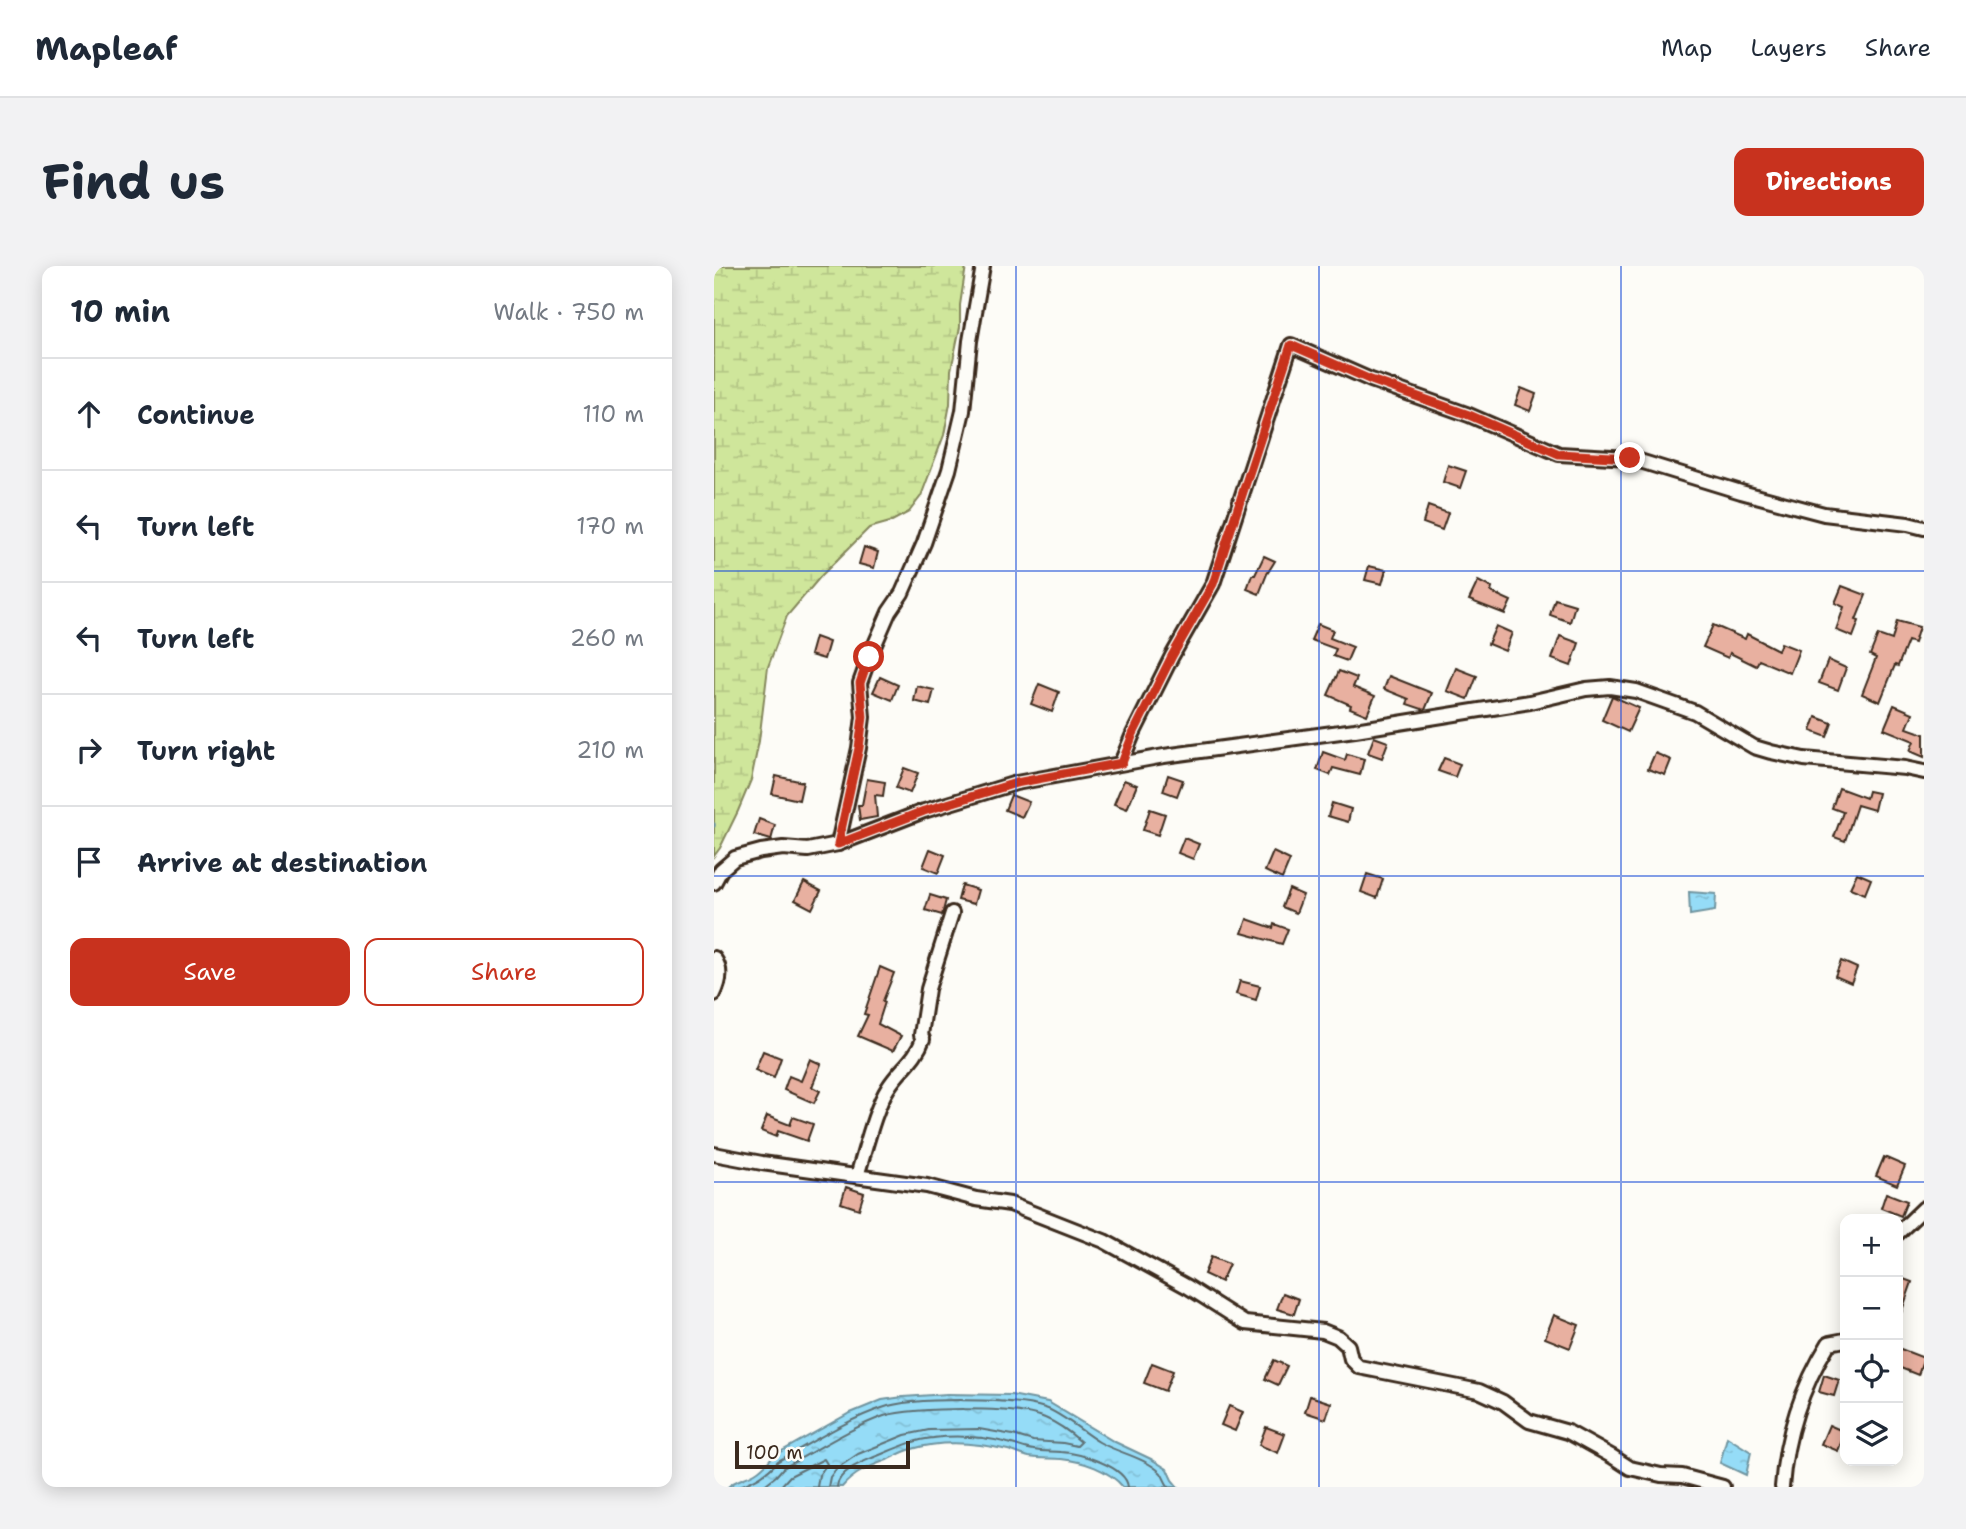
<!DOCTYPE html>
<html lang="en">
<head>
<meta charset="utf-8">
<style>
  :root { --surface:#fff; --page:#f2f2f3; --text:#1f2937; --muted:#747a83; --line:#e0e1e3; --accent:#c8321e }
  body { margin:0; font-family:"Shantell Sans",sans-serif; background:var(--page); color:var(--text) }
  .controls { position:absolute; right:21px; bottom:21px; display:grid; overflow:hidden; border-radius:14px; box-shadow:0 4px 18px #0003 }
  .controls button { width:63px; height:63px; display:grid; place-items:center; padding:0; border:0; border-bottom:2px solid var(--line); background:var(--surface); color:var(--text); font:35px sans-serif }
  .scale { position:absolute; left:21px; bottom:18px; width:175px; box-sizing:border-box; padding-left:7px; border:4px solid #3b2a1e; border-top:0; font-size:19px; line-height:24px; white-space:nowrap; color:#3b2a1e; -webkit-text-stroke:5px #fdfcf7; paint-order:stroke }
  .stop { position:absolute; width:21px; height:21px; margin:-16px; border:5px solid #c8321e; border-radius:50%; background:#fff }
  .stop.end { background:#c8321e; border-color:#fff; box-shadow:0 2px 7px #0008 }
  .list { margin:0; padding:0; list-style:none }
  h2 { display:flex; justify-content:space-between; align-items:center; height:91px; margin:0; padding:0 28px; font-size:30px }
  h2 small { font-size:23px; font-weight:400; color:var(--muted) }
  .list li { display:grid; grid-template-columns:46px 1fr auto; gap:21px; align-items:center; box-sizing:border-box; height:112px; padding:0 28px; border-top:2px solid var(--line) }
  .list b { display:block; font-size:26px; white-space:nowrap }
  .list em { font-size:23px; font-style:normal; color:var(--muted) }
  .actions { display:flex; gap:14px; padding:21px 28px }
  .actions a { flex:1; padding:16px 0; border:2px solid var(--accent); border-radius:14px; text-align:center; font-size:24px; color:var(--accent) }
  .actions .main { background:var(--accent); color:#fff }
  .icon { flex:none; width:38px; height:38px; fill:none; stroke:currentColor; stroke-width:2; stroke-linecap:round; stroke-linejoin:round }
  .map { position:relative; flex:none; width:1210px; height:1221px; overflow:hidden; border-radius:14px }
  header { display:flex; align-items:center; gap:42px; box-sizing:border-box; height:98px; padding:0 35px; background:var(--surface); border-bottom:2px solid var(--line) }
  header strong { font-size:33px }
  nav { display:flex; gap:38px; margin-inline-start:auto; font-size:24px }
  .intro { display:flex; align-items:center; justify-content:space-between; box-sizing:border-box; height:168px; padding:0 42px }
  h1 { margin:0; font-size:49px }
  .button { padding:18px 32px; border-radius:14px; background:var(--accent); color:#fff; font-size:24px; font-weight:700 }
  main { display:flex; gap:42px; padding:0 42px }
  aside { flex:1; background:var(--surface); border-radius:14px; box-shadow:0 4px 18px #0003 }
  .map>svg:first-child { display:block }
</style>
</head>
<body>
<header>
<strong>Mapleaf</strong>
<nav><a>Map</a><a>Layers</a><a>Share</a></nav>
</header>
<div class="intro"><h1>Find us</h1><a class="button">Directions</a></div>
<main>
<aside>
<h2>10 min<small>Walk · 750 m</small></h2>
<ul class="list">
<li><svg class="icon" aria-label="ahead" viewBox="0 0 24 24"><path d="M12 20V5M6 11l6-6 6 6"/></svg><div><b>Continue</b></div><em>110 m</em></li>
<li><svg class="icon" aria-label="left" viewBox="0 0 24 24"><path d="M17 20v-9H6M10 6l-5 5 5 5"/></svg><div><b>Turn left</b></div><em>170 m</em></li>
<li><svg class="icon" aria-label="left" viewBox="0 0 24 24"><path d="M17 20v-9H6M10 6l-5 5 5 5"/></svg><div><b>Turn left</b></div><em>260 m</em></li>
<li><svg class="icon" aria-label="right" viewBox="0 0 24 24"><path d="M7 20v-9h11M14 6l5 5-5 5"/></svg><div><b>Turn right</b></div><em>210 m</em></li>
<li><svg class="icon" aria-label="arrive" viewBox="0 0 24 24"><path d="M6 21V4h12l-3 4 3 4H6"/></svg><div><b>Arrive at destination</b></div></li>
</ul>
<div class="actions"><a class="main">Save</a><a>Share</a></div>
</aside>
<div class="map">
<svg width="1210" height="1221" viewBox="0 0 1210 1221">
  <defs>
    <pattern id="wetland-marsh" width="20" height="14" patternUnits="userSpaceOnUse" patternTransform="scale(1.75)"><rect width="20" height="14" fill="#cfe69b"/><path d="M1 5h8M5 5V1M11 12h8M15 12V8" fill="none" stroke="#b3c585"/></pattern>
    <pattern id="water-ripples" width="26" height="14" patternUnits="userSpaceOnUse" patternTransform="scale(1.75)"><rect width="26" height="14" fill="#95dcf7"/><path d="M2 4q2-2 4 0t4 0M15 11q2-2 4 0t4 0" fill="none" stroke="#81bdd3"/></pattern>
  </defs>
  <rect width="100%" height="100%" fill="#fdfcf7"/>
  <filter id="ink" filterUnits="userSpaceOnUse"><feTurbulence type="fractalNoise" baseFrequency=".0143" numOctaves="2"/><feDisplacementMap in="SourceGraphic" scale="14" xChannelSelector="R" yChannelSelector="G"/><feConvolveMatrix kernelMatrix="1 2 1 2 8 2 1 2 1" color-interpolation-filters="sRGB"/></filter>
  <g filter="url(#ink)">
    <!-- wetland -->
    <path fill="url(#wetland-marsh)" stroke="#85885c" stroke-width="2" d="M0 0H252L246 39V61L237 104 236 138 230 169 207 230 195 246 176 256 155 262 107 310 73 350 54 401 45 475 37 514 24 545 6 582 0 590Z"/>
    <!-- water -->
    <g fill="url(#water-ripples)" stroke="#7195a0" stroke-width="2">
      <path d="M975 626 1002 628 1001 645 976 649Z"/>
      <path d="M233 1128 297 1129 334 1136 399 1175 437 1193 453 1203 458 1214 464 1221H409C395 1204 369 1195 347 1193 336 1192 326 1193 315 1191 308 1189 301 1186 294 1184 264 1177 228 1174 198 1183 190 1185 181 1190 173 1194 156 1200 140 1207 128 1221H14C22 1213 31 1213 41 1207 48 1203 54 1196 59 1190L134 1148 168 1134 189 1131Z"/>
      <path d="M1013 1171 1037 1186 1032 1209 1006 1197Z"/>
    </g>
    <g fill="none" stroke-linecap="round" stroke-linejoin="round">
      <!-- shore -->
      <g stroke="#5f7175" stroke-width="2">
        <path d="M24 1221C40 1214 52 1209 64 1195 97 1177 132 1154 168 1142 199 1131 300 1132 331 1142 347 1147 370 1167 385 1176 404 1187 431 1191 447 1207 450 1211 451 1217 455 1221"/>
        <path d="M48 1221 62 1210 69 1202C101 1185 136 1162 170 1150 199 1141 304 1140 331 1152 343 1157 358 1168 367 1176L363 1180 349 1177 319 1175 299 1169 265 1163 215 1164 191 1169 144 1188 122 1203 116 1211 114 1221"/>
        <path d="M66 1221 76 1210 110 1193 113 1198 105 1209 103 1221"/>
        <path d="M123 1221C124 1206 146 1197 158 1192 179 1184 197 1174 219 1172 245 1169 270 1171 294 1177 303 1179 311 1183 320 1184 329 1186 338 1185 347 1186 365 1187 412 1200 414 1221"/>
      </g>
      <!-- stream -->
      <path stroke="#7195a0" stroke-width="3.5" d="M0 558V560"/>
    </g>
    <!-- building -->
    <g fill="#e8b0a0" stroke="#3b2a1e" stroke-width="2">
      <path d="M807 122 822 128 816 145 801 139Z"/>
      <path d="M734 199 752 205 746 222 729 216Z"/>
      <path d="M714 240 734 247 728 264 709 257Z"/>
      <path d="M150 281 164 286 160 302 145 298Z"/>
      <path d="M550 290 561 295 553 308 545 328 533 323 538 309H541Z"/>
      <path d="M655 300 672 304 668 318 651 314Z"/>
      <path d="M764 315 778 322 777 326 797 335 791 348 755 334Z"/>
      <path d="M1128 320 1152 329 1142 354 1145 355 1139 371 1122 364 1130 341 1121 337Z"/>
      <path d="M841 333 861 339 856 356 836 349Z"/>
      <path d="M1183 355 1205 361 1200 377 1194 375 1184 400 1181 399 1166 436 1148 428 1162 392 1156 389 1164 369 1178 374Z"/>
      <path d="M604 358 619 364 616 372 639 381 633 395 619 390 622 383 597 374Z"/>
      <path d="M999 359 1031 373 1033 368 1064 384 1067 377 1085 384 1076 407 1045 394 1042 400 1016 387 1014 392 989 381Z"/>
      <path d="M782 360 798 367 791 385 774 378Z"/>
      <path d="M846 370 865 377 857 400 838 393Z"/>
      <path d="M101 371 115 376 110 393 96 389Z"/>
      <path d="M1114 394 1132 402 1124 424 1105 417Z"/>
      <path d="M742 402 763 410 754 433 733 425Z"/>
      <path d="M625 405 643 412 639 421 661 430 653 449 636 442 637 439 614 429Z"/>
      <path d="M675 410 718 427 711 444 693 438 695 433 670 423Z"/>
      <path d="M166 411 184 419 178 434 159 426Z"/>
      <path d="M325 418 345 426 338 446 317 438Z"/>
      <path d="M203 420 220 424 216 439 200 435Z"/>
      <path d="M898 430 925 442 914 466 888 454Z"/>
      <path d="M1180 439 1199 447 1193 462 1210 468V491L1196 485 1200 475 1170 463Z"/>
      <path d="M1102 451 1118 457 1113 471 1097 465Z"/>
      <path d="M660 471 674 476 668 492 654 487Z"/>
      <path d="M609 486 631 494 633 488 650 493 646 509 619 502 616 509 603 504Z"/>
      <path d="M941 487 957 494 951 509 934 503Z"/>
      <path d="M730 492 746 498 741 511 724 505Z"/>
      <path d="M190 502 204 507 196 527 182 522Z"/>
      <path d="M454 509 469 514 463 530 449 525Z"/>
      <path d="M62 510 89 516 85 534 58 528Z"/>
      <path d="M153 513 171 516 169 530 161 529 163 551 146 554 144 539H148Z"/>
      <path d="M410 514 423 519 413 543 400 538Z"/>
      <path d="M1125 522 1152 532 1154 525 1164 527 1160 544 1143 539 1131 575 1120 571 1129 546 1118 542Z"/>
      <path d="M297 529 315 536 308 551 291 544Z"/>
      <path d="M618 537 637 543 634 556 614 550Z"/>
      <path d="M436 543 451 548 444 569 429 564Z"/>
      <path d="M45 553 61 559 57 574 40 569Z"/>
      <path d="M470 572 485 578 479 593 464 587Z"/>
      <path d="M216 583 231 589 224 607 209 601Z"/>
      <path d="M559 586 576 594 568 613 551 605Z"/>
      <path d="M1143 607 1157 613 1151 628 1136 622Z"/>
      <path d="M653 608 669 613 663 632 647 626Z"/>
      <path d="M90 616 107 625 98 643 81 634Z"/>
      <path d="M248 619 264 624 260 638 244 634Z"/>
      <path d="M575 623 589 629 582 647 568 641Z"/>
      <path d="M216 629 232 634 228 649 211 644Z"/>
      <path d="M533 653 559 662 560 658 574 663 568 678 528 667Z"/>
      <path d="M1127 695 1143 702 1137 717 1121 710Z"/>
      <path d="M166 701 180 707 169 735 171 736 164 758 187 770 179 785 144 770 154 749 150 748Z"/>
      <path d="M526 715 546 720 542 734 522 728Z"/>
      <path d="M49 785 67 792 60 812 41 804Z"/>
      <path d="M96 793 107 798 98 821 106 825 100 837 70 824 75 810 87 815Z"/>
      <path d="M53 850 76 859 79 851 99 858 93 875 64 865 62 871 47 865Z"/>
      <path d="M1170 891 1191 900 1183 919 1162 910Z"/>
      <path d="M132 921 150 927 145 943 127 937Z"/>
      <path d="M1172 927 1193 935 1187 950 1167 942Z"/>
      <path d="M497 991 515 998 507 1016 490 1008Z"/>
      <path d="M1184 1011 1198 1016 1185 1053H1184Z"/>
      <path d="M569 1027 585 1033 580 1048 563 1043Z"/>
      <path d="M840 1049 865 1059 856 1082 831 1072Z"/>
      <path d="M1184 1082 1210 1092 1204 1109 1184 1101Z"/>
      <path d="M560 1094 573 1100 564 1119 551 1113Z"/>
      <path d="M438 1097 459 1105 451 1125 430 1117Z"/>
      <path d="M1110 1109 1125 1114 1120 1130 1105 1126Z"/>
      <path d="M596 1130 617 1137 612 1153 591 1146Z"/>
      <path d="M515 1140 529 1146 521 1165 507 1159Z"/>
      <path d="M1115 1159 1131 1166 1124 1185 1107 1178Z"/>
      <path d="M552 1161 571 1168 564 1187 545 1179Z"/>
    </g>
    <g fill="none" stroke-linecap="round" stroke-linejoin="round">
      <!-- minor casing -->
      <g stroke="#3b2a1e" stroke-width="18">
        <g id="minor">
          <path d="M407 497 419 468 458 390 499 318 577 79 657 114 755 149 845 188 916 192 1027 226 1110 248 1194 258 1210 262"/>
          <path d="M124 578 145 482 149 451 146 417 155 392 175 346 188 327 210 277 235 204 249 145 256 75 269 0"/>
          <path d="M0 617 7 604 21 592 47 585 69 582 94 584 124 578 210 545 302 517 450 490 641 464 816 436 872 423 896 421 922 425 981 446 1040 481 1057 486 1090 493 1191 502 1210 506"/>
          <path d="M0 692C8 703 6 716 0 728"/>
          <path d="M0 888 48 897 213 920 262 933 296 938 390 975 474 1021 531 1057 609 1065 624 1071 634 1080 637 1093 645 1101 765 1125 789 1136 815 1155 854 1166 899 1191 916 1202 947 1209 968 1210 1009 1221"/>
          <path d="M143 910C151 885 161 842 174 822 185 804 202 793 209 773L207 769 214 723 238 647"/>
          <path d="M1184 967 1210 942"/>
          <path d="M1068 1221C1072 1168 1087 1122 1115 1077L1131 1074"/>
        </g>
      </g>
      <!-- minor -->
      <use href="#minor" stroke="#fdfcf7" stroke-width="12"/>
    </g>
  </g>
  <g fill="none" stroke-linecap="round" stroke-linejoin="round" filter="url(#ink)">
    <!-- route -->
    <path stroke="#c8321e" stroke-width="9" d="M155 391 146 417 149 451 145 482 124 578 210 545 302 517 408 497 419 468 458 390 499 318 577 79 657 114 755 149 845 188 916 192"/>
  </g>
  <!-- grid -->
  <path fill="none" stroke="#1d4ed8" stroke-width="2" stroke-opacity="0.55" d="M302 0V1221M605 0V1221M907 0V1221M0 305H1210M0 610H1210M0 916H1210"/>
</svg>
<div class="controls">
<button>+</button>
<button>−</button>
<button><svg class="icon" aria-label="locate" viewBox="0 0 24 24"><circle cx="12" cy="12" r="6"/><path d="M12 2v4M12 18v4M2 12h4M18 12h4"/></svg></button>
<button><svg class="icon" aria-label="layers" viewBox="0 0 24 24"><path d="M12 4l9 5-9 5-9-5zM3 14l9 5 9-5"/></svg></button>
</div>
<div class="scale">100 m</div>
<div class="stop" style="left:155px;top:391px"></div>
<div class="stop end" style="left:916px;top:192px"></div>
</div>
</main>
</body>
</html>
